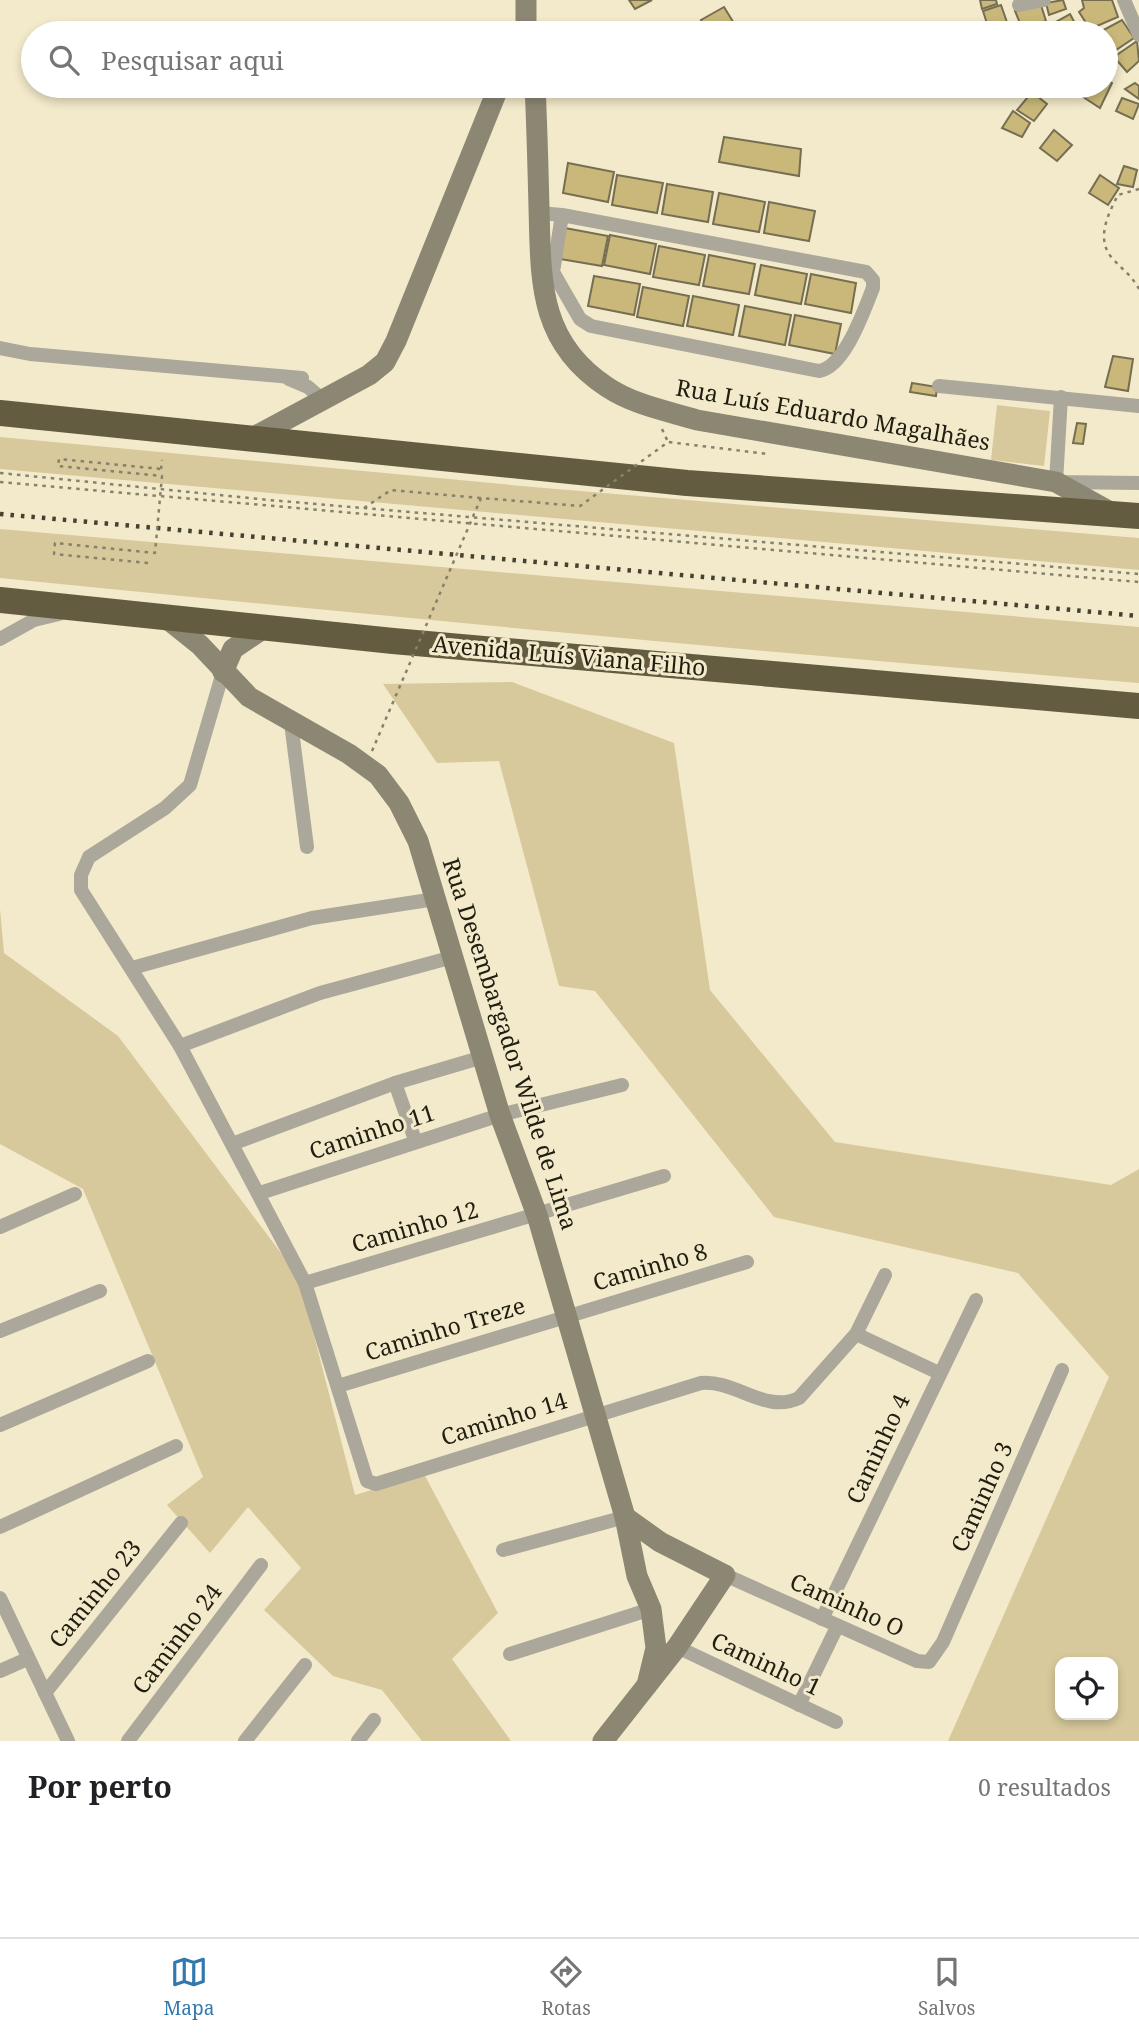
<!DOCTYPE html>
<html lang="pt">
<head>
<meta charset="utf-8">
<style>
  :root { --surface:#fff; --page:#f2f2f2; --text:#202124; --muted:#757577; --line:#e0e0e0; --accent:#3178ac }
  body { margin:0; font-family:"Noto Serif",serif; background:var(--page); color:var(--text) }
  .controls { position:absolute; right:21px; bottom:21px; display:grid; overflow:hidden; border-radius:14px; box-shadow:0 4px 10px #0003 }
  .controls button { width:63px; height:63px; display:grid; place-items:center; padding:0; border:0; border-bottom:2px solid var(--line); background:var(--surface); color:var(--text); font:35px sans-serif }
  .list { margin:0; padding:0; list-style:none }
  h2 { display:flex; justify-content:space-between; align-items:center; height:91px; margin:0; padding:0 28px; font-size:30px }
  h2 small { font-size:23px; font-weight:400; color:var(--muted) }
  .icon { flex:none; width:38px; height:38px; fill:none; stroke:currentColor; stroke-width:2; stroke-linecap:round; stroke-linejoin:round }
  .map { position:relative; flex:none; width:1139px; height:1741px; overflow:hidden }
  .search { position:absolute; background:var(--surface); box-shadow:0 4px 10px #0003; left:21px; right:21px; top:21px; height:77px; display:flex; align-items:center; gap:18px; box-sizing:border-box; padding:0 24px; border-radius:38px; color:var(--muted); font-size:26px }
  .sheet { height:196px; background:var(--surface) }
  nav { display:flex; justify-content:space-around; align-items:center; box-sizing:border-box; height:98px; border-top:2px solid var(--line); background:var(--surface); font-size:19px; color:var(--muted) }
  nav a { display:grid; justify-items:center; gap:4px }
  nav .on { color:var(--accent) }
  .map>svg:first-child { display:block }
</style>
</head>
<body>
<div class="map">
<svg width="1139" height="1741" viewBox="0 0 1139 1741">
  <rect width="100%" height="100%" fill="#f3eacb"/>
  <!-- green -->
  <g fill="#d7c99b" fill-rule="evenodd">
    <path d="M997 405 1050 411 1044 466 991 460Z"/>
    <path d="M0 437 533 487 1139 538V570L0 469Z"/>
    <path d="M0 529 1139 627V683C759 652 379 616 0 578Z"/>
    <path d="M512 682 674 743 710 990 835 1142 1111 1185 1139 1169V1741H948L1109 1377 1018 1273 774 1217 595 991 559 986 499 761 437 763 383 684ZM1060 1662H1113V1715H1060Z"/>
    <path d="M0 909 4 953 118 1036 299 1277 355 1495 424 1474 498 1613 452 1659 511 1741H422L382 1690 333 1676 264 1610 301 1568 248 1507 210 1553 167 1505 203 1477 83 1189 0 1144Z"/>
  </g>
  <!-- building -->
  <g fill="#c9b879" stroke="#766e52" stroke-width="2">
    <path d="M629 0H652L635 9Z"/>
    <path d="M980 0H996L997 4 982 9Z"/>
    <path d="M1063 0 1066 9 1049 15 1046 3Z"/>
    <path d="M1082 0H1112L1118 17 1090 29 1079 12 1084 8Z"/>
    <path d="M1001 5 1009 28 990 33 983 11Z"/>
    <path d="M1041 5 1046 21 1022 28 1015 11Z"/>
    <path d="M724 7 740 33H710L701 20Z"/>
    <path d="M1070 14 1079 31 1076 33H1043L1041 30Z"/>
    <path d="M1122 20 1134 38 1110 54 1106 48V33H1098Z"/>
    <path d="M1137 41 1139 61 1127 72 1114 57Z"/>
    <path d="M1106 79 1112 83 1100 108 1074 91 1077 86H1106Z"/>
    <path d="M1135 83 1139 86V99L1125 89Z"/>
    <path d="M743 86H764L749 95Z"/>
    <path d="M1041 86H1060L1053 96Z"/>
    <path d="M1032 92 1047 104 1034 121 1017 110Z"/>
    <path d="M1122 98 1139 104 1133 119 1116 111Z"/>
    <path d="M1013 111 1030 123 1022 137 1002 128Z"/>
    <path d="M1054 130 1072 145 1057 161 1040 148Z"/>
    <path d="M724 137 801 149 799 176 719 162Z"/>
    <path d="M568 163 614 172 608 202 563 193Z"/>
    <path d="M1124 166 1137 170 1133 187 1117 184Z"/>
    <path d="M617 175 663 183 657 213 612 205Z"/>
    <path d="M1100 175 1119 188 1108 205 1089 193Z"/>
    <path d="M667 184 713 192 708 222 662 214Z"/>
    <path d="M719 193 765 202 759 232 713 224Z"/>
    <path d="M769 202 815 211 809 241 764 233Z"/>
    <path d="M565 228 608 236 602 266 560 259Z"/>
    <path d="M610 235 656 244 650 274 604 265Z"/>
    <path d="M659 246 705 255 699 285 653 277Z"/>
    <path d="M709 255 755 264 749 294 703 286Z"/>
    <path d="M761 265 807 274 801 304 755 295Z"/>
    <path d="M811 274 856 283 851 313 805 304Z"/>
    <path d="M594 276 640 284 634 315 588 306Z"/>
    <path d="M643 287 689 296 683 326 637 317Z"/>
    <path d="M693 296 739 305 733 335 687 326Z"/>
    <path d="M745 306 791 315 785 345 739 336Z"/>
    <path d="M795 315 841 324 835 354 789 345Z"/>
    <path d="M1113 356 1133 359 1128 391 1105 387Z"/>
    <path d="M912 383 937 387 936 396 910 392Z"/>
    <path d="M1077 423 1086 424 1083 444 1073 443Z"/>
  </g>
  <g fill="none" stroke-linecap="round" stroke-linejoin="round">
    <!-- path -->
    <g stroke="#87816c" stroke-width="2.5" stroke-dasharray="3.5 5" stroke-linecap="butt">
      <path d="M1139 189 1118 195C1108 214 1095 240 1113 259 1123 270 1132 276 1139 289"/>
      <path d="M662 429 668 442"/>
      <path d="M161 469 162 460"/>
      <path d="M0 473 269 500 1139 574"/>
      <path d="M0 482 1139 582"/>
      <path d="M364 508 391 490 481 498"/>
    </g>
    <!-- street -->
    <g stroke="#aba79a" stroke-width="14">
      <path d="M1124 0 1139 35"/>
      <path d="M1019 5 1044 0"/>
      <path d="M539 213 562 215 866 272 873 280V288C864 310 845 367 819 371L591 326 580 319 553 272 562 215"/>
      <path d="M0 348 30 354 302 378"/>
      <path d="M289 379 308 387 323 400"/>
      <path d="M939 386 1139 406"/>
      <path d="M1061 397 1056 482 1139 483"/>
      <path d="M0 639 34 620 59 614"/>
      <path d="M223 672 190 785 165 808 89 857 81 875V890L180 1046 305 1283 367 1481 376 1484 701 1383C736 1380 765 1414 799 1398L856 1334 885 1275"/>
      <path d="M291 723 307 847"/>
      <path d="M132 968 312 918 435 899"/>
      <path d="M180 1046 320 993 453 957"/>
      <path d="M395 1083 415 1140"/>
      <path d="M232 1144 395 1083 483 1057"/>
      <path d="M260 1193 500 1115 622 1085"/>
      <path d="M0 1227 75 1194"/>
      <path d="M305 1283 664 1176"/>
      <path d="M0 1331 100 1291"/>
      <path d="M856 1334 939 1373"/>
      <path d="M338 1386 747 1262"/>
      <path d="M0 1425 148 1361"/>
      <path d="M0 1527 176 1446"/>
      <path d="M503 1550 625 1517"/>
      <path d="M725 1575 917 1661 929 1662 943 1642 1062 1370"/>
      <path d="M0 1598 68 1741"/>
      <path d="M822 1619 976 1300"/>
      <path d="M677 1647 836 1722"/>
      <path d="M510 1654 651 1609"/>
      <path d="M0 1671 27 1659"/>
      <path d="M45 1693 181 1523"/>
      <path d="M799 1705 837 1627"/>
      <path d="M128 1741 261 1565"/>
      <path d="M245 1741 305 1665"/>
      <path d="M358 1741 374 1720"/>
    </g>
    <!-- secondary -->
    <g stroke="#8c8773" stroke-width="21">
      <path d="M526 33V0"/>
      <path d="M535 86C537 126 538 167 539 208 541 280 538 342 607 387 634 405 667 411 697 420L1056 482 1112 513"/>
      <path d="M250 439 369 375 385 362 396 341 499 86"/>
      <path d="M165 617 200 645 249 697 349 754 378 775 399 803 418 841 500 1115 537 1215 625 1517 637 1576 651 1609 656 1648 647 1685"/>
      <path d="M223 672 233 649 264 628"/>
      <path d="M603 1741 677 1647 725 1575 660 1542 625 1517"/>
    </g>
    <!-- highway -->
    <g stroke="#635c40" stroke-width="26">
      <path d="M0 413 687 483 1139 516"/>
      <path d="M0 600 393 641 1139 706"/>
    </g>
    <!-- rail -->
    <path stroke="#454132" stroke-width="4.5" stroke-dasharray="3.5 7" stroke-linecap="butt" d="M0 514 1139 616"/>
    <!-- path-bridge -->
    <g stroke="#87816c" stroke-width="2.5" stroke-dasharray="3.5 5" stroke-linecap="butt">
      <path d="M148 563 54 554 55 543 155 553 162 476 58 466 59 459 161 469"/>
      <path d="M372 751 481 498 580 506 668 442 768 454"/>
    </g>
  </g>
  <g text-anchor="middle" stroke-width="6" stroke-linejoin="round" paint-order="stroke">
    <!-- street labels -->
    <g font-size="23" fill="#201d11" stroke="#f3eacb">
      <text transform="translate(833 415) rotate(10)" y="8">Rua Luís Eduardo Magalhães</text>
      <text transform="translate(569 656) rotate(5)" y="8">Avenida Luís Viana Filho</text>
      <text transform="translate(510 1044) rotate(72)" y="8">Rua Desembargador Wilde de Lima</text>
      <text transform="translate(372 1132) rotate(-18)" y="8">Caminho 11</text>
      <text transform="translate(415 1227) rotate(-16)" y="8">Caminho 12</text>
      <text transform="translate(650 1267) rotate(-16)" y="8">Caminho 8</text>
      <text transform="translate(445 1329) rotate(-17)" y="8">Caminho Treze</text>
      <text transform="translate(504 1419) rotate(-17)" y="8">Caminho 14</text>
      <text transform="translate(878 1449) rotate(-65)" y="8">Caminho 4</text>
      <text transform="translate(982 1497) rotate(-66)" y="8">Caminho 3</text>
      <text transform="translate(95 1594) rotate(-51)" y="8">Caminho 23</text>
      <text transform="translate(847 1605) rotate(24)" y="8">Caminho O</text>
      <text transform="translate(177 1639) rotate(-53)" y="8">Caminho 24</text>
      <text transform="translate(766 1664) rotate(25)" y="8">Caminho 1</text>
    </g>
  </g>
</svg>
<div class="controls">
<button><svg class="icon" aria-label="locate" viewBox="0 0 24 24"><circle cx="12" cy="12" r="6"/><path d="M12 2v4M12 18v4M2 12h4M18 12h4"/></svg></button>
</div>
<div class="search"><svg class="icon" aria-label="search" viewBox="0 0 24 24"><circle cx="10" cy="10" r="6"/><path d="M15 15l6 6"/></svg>Pesquisar aqui</div>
</div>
<section class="sheet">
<h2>Por perto<small>0 resultados</small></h2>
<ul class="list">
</ul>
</section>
<nav>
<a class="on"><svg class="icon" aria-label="map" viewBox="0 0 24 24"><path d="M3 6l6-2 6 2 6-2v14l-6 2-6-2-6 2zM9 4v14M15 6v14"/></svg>Mapa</a>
<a><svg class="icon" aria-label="directions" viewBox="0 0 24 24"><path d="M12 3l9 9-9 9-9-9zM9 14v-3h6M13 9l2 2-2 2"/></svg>Rotas</a>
<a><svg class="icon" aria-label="saved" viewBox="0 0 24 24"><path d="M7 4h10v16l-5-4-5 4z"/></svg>Salvos</a>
</nav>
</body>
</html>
